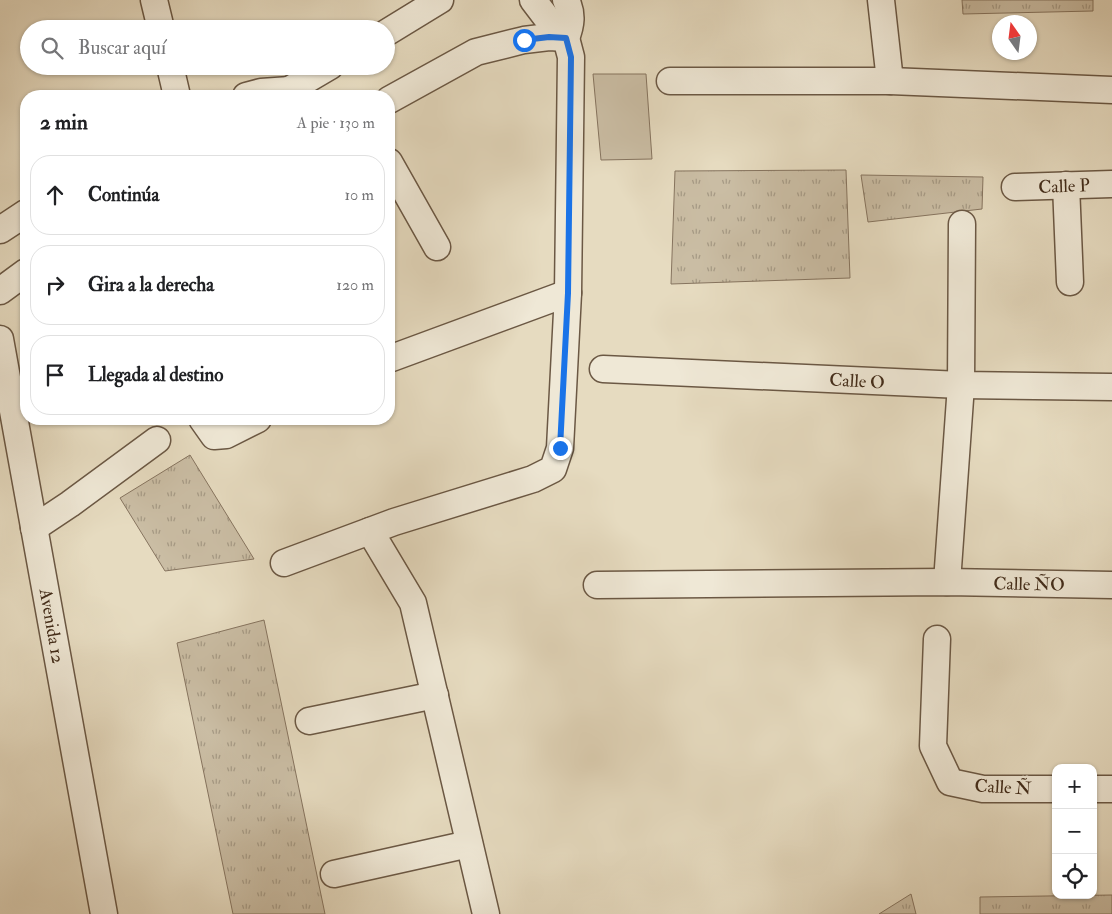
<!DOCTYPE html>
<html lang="es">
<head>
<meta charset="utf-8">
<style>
  :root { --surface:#fff; --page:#f2f2f2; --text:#202124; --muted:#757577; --line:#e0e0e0 }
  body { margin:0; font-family:"IM FELL Double Pica",serif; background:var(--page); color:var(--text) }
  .controls { position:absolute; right:15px; bottom:15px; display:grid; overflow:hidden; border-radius:10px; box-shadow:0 1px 4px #0004 }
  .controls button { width:45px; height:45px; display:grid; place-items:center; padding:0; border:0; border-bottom:1px solid var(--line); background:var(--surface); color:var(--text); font:25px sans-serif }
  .compass { position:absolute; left:992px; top:15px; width:45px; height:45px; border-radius:50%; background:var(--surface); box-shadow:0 1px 4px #0004; rotate:346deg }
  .stop { position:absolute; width:15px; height:15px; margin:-11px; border:4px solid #1a73e8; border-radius:50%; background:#fff }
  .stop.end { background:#1a73e8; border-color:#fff; box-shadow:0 1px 5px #0008 }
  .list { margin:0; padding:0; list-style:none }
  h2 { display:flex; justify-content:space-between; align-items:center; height:65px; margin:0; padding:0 20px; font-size:21px }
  h2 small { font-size:16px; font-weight:400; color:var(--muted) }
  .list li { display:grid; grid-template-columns:32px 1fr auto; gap:15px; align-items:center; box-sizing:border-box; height:80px; margin:0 10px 10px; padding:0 10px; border:1px solid var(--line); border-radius:20px }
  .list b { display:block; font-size:19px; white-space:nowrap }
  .list em { font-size:16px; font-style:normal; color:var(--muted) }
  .icon { flex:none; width:28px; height:28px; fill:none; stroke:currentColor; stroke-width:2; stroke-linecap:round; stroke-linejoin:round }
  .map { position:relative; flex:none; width:1112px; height:914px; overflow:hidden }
  .search { position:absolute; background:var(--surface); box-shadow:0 1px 4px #0004; left:20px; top:20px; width:375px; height:55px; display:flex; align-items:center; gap:12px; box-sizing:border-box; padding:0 18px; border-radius:28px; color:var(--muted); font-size:19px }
  .panel { position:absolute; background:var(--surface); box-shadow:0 1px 4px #0004; left:20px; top:90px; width:375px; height:335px; border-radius:20px }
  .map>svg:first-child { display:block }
</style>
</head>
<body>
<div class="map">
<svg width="1112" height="914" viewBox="0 0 1112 914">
  <defs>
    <pattern id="grass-tufts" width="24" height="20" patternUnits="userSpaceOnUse" patternTransform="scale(1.25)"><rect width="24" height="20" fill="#cabda4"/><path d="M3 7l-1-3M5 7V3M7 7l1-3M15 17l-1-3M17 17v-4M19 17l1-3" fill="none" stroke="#a69a85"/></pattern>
  </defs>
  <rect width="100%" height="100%" fill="#e6dbc0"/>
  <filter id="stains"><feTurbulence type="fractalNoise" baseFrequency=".004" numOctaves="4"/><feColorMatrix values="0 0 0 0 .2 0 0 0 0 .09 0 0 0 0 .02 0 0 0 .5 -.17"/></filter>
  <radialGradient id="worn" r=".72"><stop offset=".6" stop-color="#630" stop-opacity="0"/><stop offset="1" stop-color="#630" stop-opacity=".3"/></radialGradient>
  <!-- grass -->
  <g fill="url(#grass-tufts)" stroke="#86745f">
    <path d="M962 0H1093V11L963 14Z"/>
    <path d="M846 170 850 278 671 284 675 171Z"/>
    <path d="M861 175 983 177 982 209 868 222Z"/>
    <path d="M190 455 254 559 165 571 120 498Z"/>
    <path d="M264 620 325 914H233L177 643Z"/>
    <path d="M911 894 916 914H879Z"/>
    <path d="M1112 895V914H980V897Z"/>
  </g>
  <!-- green -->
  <path fill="#cabda4" stroke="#86745f" d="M593 74H646L652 159 601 160Z"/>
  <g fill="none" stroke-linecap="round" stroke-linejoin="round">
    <!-- minor casing -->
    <g stroke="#6b5844" stroke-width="29">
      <g id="minor">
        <path d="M154 0 161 29"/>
        <path d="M881 0 890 81"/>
        <path d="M386 33 440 0"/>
        <path d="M566 38C571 25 573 14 566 0"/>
        <path d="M170 66 177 96"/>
        <path d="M670 81H890L1112 90"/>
        <path d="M246 96 261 92 290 90"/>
        <path d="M279 96 330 66"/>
        <path d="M389 100 476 52 524 40 549 37 566 38"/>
        <path d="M389 162 437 247"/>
        <path d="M1066 185 1070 282"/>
        <path d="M1015 187 1112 184"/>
        <path d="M0 230 26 213"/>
        <path d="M0 291 26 272"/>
        <path d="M0 339 104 914"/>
        <path d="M389 359 568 293"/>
        <path d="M603 369 961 385 1112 387"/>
        <path d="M202 419 214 436 226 435 258 419"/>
        <path d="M34 528 70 504 157 440"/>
        <path d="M370 531 413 603 486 914"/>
        <path d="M284 563 394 522 533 479 553 469 560 448 568 293 571 57 566 38 552 25 533 0"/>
        <path d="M947 582 961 385 962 224"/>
        <path d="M597 585 947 582 1112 585"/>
        <path d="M937 639 933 746 950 782 983 789H1056"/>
        <path d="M309 721 435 695"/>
        <path d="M1093 789H1112"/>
        <path d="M334 874 469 844"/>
      </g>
    </g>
    <!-- minor -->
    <use href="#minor" stroke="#efe8d6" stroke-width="26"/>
  </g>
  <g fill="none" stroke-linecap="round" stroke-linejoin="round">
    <!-- route -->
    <path stroke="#1a73e8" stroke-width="6" d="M524 40 549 37 566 38 571 57 568 293 560 448"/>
  </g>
  <g text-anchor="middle" stroke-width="4.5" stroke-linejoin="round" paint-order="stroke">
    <!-- street labels -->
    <g font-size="18" fill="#422c1a" stroke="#efe8d6">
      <text transform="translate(1064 186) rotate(-2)" y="6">Calle P</text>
      <text transform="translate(857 381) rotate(3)" y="6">Calle O</text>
      <text transform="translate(1029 584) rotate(1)" y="6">Calle ÑO</text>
      <text transform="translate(52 626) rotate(80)" y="6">Avenida 12</text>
      <text transform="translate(1003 787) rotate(3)" y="6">Calle Ñ</text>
    </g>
  </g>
  <rect width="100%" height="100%" filter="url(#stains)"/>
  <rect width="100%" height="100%" fill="url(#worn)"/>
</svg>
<div class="controls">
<button>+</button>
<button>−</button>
<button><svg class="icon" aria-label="locate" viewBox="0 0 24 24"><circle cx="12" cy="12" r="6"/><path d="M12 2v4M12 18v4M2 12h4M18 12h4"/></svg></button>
</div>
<svg class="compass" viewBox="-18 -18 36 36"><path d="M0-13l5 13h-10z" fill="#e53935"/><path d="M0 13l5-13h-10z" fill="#757577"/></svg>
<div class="stop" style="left:524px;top:40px"></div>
<div class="stop end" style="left:560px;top:448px"></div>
<div class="search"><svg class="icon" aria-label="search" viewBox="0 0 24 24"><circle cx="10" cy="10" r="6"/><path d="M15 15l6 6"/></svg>Buscar aquí</div>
<section class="panel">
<h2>2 min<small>A pie · 130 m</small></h2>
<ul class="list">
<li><svg class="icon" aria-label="ahead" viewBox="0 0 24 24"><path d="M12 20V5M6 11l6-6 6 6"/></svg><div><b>Continúa</b></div><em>10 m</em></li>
<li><svg class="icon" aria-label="right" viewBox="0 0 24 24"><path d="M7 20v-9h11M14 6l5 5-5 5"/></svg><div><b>Gira a la derecha</b></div><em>120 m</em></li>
<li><svg class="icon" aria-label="arrive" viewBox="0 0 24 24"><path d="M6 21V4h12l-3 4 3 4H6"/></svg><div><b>Llegada al destino</b></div></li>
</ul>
</section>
</div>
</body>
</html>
